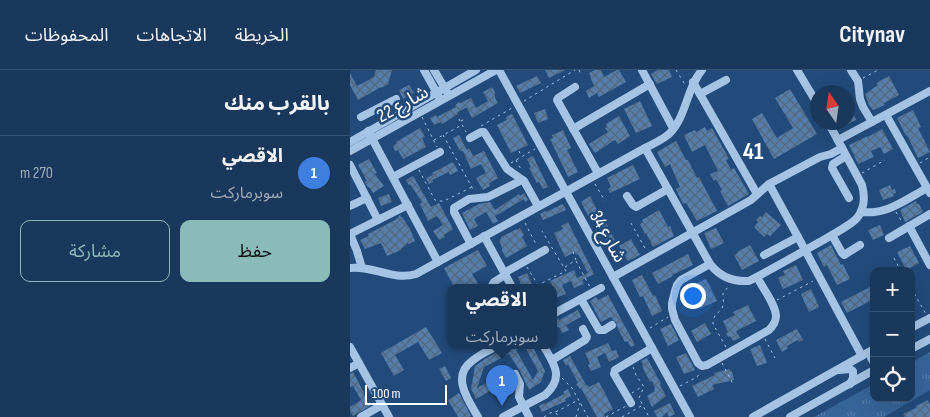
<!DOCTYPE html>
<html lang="ar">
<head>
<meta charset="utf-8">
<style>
  :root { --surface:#1a385c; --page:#233f62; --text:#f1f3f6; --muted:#9facbb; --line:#385272; --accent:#8bbbb9 }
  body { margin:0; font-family:"Sofia Sans Condensed","Noto Sans Arabic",sans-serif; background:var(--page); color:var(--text); direction:rtl }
  .controls { position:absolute; right:15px; bottom:15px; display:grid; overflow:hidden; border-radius:10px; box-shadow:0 5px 20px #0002 }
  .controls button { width:45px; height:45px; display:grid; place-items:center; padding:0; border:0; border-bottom:1px solid var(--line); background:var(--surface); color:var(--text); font:25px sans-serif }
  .compass { position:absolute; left:460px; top:15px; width:45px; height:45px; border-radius:50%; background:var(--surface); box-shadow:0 5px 20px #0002; rotate:347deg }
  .scale { position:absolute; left:15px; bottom:12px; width:82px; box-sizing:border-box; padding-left:5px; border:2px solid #fff; border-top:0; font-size:14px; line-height:18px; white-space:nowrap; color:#fff; -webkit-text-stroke:4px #224b7b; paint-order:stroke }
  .you { position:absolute; left:342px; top:225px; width:18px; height:18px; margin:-12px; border:4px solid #fff; border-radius:50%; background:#1a73e8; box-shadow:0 0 0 8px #1a73e833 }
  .badge { display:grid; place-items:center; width:32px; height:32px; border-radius:50%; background:var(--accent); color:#fff; font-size:16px; font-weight:700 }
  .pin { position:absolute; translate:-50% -41px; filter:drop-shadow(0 1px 2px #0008) }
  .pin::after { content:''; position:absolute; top:26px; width:18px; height:15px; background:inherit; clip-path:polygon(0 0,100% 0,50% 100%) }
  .popup { position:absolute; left:97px; top:214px; width:110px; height:65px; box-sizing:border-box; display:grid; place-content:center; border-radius:10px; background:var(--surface); filter:drop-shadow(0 1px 4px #0005); font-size:16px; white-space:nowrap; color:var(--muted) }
  .popup b { font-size:19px; color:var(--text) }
  .popup::after { content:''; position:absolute; left:50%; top:100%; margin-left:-10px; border:10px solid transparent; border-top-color:var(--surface) }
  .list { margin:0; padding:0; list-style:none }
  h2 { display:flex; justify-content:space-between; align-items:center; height:65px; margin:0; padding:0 20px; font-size:21px }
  h2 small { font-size:16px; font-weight:400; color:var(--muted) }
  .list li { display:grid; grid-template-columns:32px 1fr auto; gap:15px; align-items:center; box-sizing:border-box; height:70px; padding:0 20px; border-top:1px solid var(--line) }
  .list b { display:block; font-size:19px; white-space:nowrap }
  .list p { margin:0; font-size:16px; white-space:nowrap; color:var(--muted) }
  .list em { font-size:16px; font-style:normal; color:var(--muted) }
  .actions { display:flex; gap:10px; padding:15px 20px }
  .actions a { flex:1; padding:11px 0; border:1px solid var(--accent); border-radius:10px; text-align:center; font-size:18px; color:var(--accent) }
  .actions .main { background:var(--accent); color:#111 }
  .icon { flex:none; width:28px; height:28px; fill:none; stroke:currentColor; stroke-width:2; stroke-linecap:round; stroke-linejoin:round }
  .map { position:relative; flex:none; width:580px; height:347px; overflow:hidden; direction:ltr }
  header { display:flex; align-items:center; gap:30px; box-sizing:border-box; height:70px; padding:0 25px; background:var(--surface); border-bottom:1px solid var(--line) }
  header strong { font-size:24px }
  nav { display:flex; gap:28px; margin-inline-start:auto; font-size:18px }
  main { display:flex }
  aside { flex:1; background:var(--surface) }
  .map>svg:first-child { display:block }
</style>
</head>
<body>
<header>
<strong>Citynav</strong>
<nav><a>الخريطة</a><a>الاتجاهات</a><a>المحفوظات</a></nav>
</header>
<main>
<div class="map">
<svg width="580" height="347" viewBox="0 0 580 347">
  <defs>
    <pattern id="grass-tufts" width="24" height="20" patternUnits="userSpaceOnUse" patternTransform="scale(1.25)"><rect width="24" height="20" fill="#366599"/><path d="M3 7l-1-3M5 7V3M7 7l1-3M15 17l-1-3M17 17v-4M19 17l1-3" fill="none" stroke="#547ca8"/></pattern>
    <pattern id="building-cross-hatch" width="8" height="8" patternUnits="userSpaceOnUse" patternTransform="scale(1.25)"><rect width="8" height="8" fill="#577eab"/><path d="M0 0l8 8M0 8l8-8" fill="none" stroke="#526880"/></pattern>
  </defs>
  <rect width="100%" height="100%" fill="#224b7b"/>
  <!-- grass -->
  <path fill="url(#grass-tufts)" d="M580 282V320L534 347H464L524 314V328H561V293Z"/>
  <!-- building -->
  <g fill="url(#building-cross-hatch)" fill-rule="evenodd">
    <path d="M26 0H42L38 14 32 18 31 17 8 30 0 15V3L7 16 24 7Z"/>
    <path d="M195 0H215L199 8Z"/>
    <path d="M245 0H251L254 7 267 0H269L276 12 249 27 247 23 239 28 236 21 244 16 240 7H241L239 3Z"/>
    <path d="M308 0H319L322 7 307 14 301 4Z"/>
    <path d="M187 6 191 13 170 23 166 16Z"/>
    <path d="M539 6 549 25 534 33 535 35 523 40 519 35 515 24 528 15 526 13Z"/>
    <path d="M59 15 64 23 53 29 49 20Z"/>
    <path d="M487 15 490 22H470Z"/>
    <path d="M142 17 145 22V28L148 33 122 48 117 38H115L107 43 108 44 92 54 91 52 84 55 80 48 86 45 87 47 106 37 105 35 109 32 110 33 121 28 126 38 138 31 133 22Z"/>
    <path d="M440 19 467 64 424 89 402 49 412 43 427 68 443 58 425 28Z"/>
    <path d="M290 31 302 56 286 63 274 39Z"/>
    <path d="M501 38 506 50 498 54V39Z"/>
    <path d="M195 39 198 49 188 53 184 43Z"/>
    <path d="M563 40 571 57 568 58 580 82 568 88 557 65 556 66 547 48Z"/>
    <path d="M162 44 178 75 161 83 147 55 157 50 156 47Z"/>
    <path d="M269 46 280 66 268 74 265 70 263 71 245 83 239 74 258 62 255 58 257 57 256 54Z"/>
    <path d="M355 57 357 61 362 58 379 89 376 90 381 100 384 98 399 124 378 136 370 121 372 120 366 109 364 111 360 104 368 101 355 75 342 82 334 65 345 60 346 62Z"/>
    <path d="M70 58 75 67 72 68 76 77 53 89 48 80 45 81 43 76 47 73 46 72Z"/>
    <path d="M532 59 543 79 534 84 530 77 521 81 524 87 508 94 499 75 518 66V67Z"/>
    <path d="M213 60 221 78 217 80 228 102 218 107 200 69 203 68 202 65Z"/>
    <path d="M109 65 117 80 119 78 123 86 134 81 148 108 139 113 140 116 133 120 126 108 136 103 131 94 121 99 113 81H110L103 68Z"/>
    <path d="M326 71 336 90H338L347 108 349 107 367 141 347 151 336 133 333 134 326 119 330 117 320 94 315 97 307 82Z"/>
    <path d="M183 86 198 117 193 119 189 112 187 113 179 98 181 97 177 89Z"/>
    <path d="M19 89 27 103 25 104 34 116 23 123 19 117H18L16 115 15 112 17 111 8 95Z"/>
    <path d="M103 92 108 101 100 105 99 102 82 110 83 112 79 114 76 108 83 105 82 103Z"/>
    <path d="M283 95 290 109 260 123 258 119 261 117 257 108Z"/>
    <path d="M63 106 81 137 89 133 103 159 94 165 95 167 89 170 83 161 93 155 87 146 78 151 70 134 72 132 60 114 59 115 56 110Z"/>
    <path d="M540 115 542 120 545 119 546 123 543 124 544 126 533 130 529 120Z"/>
    <path d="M174 123 178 130 175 132 174 129 145 146 148 151 143 154 136 142 124 149 128 156 120 160 112 143 129 134 140 132 145 140 169 124 170 126Z"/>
    <path d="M39 124 42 132 31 136 28 128Z"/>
    <path d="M240 126 253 152 255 151 266 172 259 176 243 148 240 150 231 132Z"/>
    <path d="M566 131 567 134H569L573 142 555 152 550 140Z"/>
    <path d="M213 134 216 140 193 150 190 144 195 141 196 142Z"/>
    <path d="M309 140 318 157 320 156 324 166 303 177 296 163 295 164 290 154 293 152 292 150Z"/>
    <path d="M416 142 431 155 420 166 417 164 414 167 404 157 408 152 406 150 410 146 412 147Z"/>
    <path d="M50 145 51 147H52L60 159 65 171 59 174 58 173 51 179V180L37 186 31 173 15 179 10 170 19 166 18 164 45 150Z"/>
    <path d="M218 152 244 204 232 210 234 214 224 218 221 211 212 215 216 224 205 228 203 224V217L200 211 224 200 227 208 238 203 228 184 226 185 225 182 215 187 204 163 213 159 211 156Z"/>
    <path d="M530 155 534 165 523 170 518 160Z"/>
    <path d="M170 158 174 165 172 167 177 176 156 188 152 181V177L149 170 151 169V167L167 159V160Z"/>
    <path d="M366 158 374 173 361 179 354 163Z"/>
    <path d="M281 169 290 185 278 191 269 176Z"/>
    <path d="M400 175 409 191 392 200 384 185 388 183 387 182Z"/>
    <path d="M481 175 491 195 493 194 500 209 487 215 477 195 474 197 467 183Z"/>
    <path d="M560 176 569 193 556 200 547 182Z"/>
    <path d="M128 180 137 196 122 204 130 217H104L94 198Z"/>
    <path d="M338 184 343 195 322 205 323 206 308 214 302 203Z"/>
    <path d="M446 195 453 210 433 219 428 208 435 205 433 201Z"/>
    <path d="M177 203 183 217H172L168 207Z"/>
    <path d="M292 205 303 226 305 225 312 241 302 246 293 226 290 227 282 210Z"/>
    <path d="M356 209 367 231 351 238 348 231 350 230 349 227 350 226 345 214Z"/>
    <path d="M524 215V229L497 243 491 232Z"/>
    <path d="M461 219 469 237 459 242 451 224Z"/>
    <path d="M258 225 285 275 281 277 277 271 275 272 267 257 266 252 263 250 261 247 251 252 240 231 246 227 248 230Z"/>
    <path d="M398 235 406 251 386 261 390 268 383 271 380 266 378 267 376 263 378 262 373 251 385 245 383 242Z"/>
    <path d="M228 240 231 247 216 255 219 260 212 263 209 257 206 258 203 251 208 248 209 250Z"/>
    <path d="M355 253 361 264 347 272 341 261Z"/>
    <path d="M321 254 329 270 318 276 310 259Z"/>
    <path d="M76 257 92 283 79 290 68 272 45 285 54 300 44 306 31 283Z"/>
    <path d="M447 259 453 270 449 272 448 270 437 276 438 278 432 282 426 270Z"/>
    <path d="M258 273 262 281 266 280 269 287 259 292 255 283 247 287 251 297 241 301 238 295 240 294 235 283Z"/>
    <path d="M160 275H182L195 301 191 312 179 320 170 301 159 284 134 297 127 318 157 302 161 309 126 329 121 319 125 296 135 289ZM174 275 188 301 183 310 166 280Z"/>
    <path d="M410 275 417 293 407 296 400 279Z"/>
    <path d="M336 283 345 300 334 304 326 287Z"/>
    <path d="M220 286 236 315H237L239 317 249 312 263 339 254 344 255 347H247L231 318 230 319 226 314 228 313 218 294 216 296 213 290Z"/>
    <path d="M297 288 311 314 310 315 316 326 302 337 297 326 305 321 304 319 305 318 302 311 300 312 292 296 293 295 291 291Z"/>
    <path d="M95 296 101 308 96 311 89 299Z"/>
    <path d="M380 299V301H382L384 310 362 315 364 319 348 327 342 316 365 305 364 303Z"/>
    <path d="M3 302 14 323H13L20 336 3 346 0 341V337L11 330 3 316 0 317V304Z"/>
    <path d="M218 319 221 326 215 329 216 331 192 342 189 336 194 333 195 334 214 324 213 322Z"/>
    <path d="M109 323 121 346 119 347H108L98 330Z"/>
    <path d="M578 330 580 335V347H555L553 344 566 338V336Z"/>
    <path d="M320 333 325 344 319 347 317 342 312 347H307L304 341Z"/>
  </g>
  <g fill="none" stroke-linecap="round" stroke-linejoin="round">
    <!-- path -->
    <g stroke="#a5c3e5" stroke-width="1" stroke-dasharray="2.5 4" stroke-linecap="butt">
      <path d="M229 0 231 4"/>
      <path d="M326 0 336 16"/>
      <path d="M513 8 528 0"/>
      <path d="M174 31 225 0"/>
      <path d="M72 47 87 77"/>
      <path d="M109 49 116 62"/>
      <path d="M111 51 117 48"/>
      <path d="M131 56 162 38"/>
      <path d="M93 65 124 121"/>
      <path d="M84 70 112 55"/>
      <path d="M169 81 171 86"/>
      <path d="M166 90 172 101"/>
      <path d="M161 93 185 79"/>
      <path d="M570 93 580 87"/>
      <path d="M69 100 85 130 88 131H94L122 117"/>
      <path d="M512 103 535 90"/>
      <path d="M245 114 255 131"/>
      <path d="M546 142 552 152"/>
      <path d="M175 153 187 176"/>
      <path d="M281 153 296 180"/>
      <path d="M544 188 551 201"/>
      <path d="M226 191 240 217"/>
      <path d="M177 197 188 215 216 201 192 161"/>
      <path d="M215 197 226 190 223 182"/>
      <path d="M561 218 576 244"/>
      <path d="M427 230 463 211"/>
      <path d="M300 258 318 247"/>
      <path d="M415 269 425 288"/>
      <path d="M376 277 363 254C363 242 370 244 373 236 374 232 373 227 373 223L379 216"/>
      <path d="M372 293 383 314"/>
      <path d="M283 297 286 305 294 317 289 328 299 347"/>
      <path d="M212 308 222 318 238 347"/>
      <path d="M330 316 347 307 351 302"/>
      <path d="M282 323 293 316"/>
      <path d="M206 343 209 347"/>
      <path d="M194 347 200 343 208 341 228 330"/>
      <path d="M226 347 230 333"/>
      <path d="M256 347 276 336"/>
      <path d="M272 347 293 335"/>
    </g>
    <!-- minor -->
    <g stroke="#a5c3e5" stroke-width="8">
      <path d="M74 0 89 27"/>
      <path d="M84 0 97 22"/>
      <path d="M149 0 340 347"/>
      <path d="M292 0 323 58"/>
      <path d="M352 0C336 19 337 46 319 64 312 70 303 74 295 78L360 194C370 207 383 212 399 211 422 199 445 186 468 173 478 167 500 156 507 148 515 138 515 126 512 115L478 52"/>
      <path d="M447 0 468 35"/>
      <path d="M501 0 508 11 510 29 513 37 522 52"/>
      <path d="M343 12 407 124"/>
      <path d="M225 17 208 28 207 30 248 103"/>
      <path d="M350 24 376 10"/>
      <path d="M536 45 580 123"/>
      <path d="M11 47 46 29"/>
      <path d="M223 59 300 14"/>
      <path d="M18 61 88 192"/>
      <path d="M120 68 131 62H134L157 99 174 111 188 136"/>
      <path d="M488 70 580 21"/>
      <path d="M0 72 126 0"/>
      <path d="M0 81 146 0"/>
      <path d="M496 86 483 94 482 98 499 128"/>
      <path d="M0 95 28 150"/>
      <path d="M43 107 90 82"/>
      <path d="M419 114 448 167 512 286"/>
      <path d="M277 126 283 135 286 137 318 119"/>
      <path d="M0 136 17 128"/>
      <path d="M511 142C537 145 555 130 577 118"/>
      <path d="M559 156 580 195"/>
      <path d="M0 164 58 135"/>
      <path d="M0 164 7 181 12 198"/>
      <path d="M482 165 492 183 494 185 510 175"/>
      <path d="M134 166 162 217"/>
      <path d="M539 168 580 144"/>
      <path d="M121 174 104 142V138L119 129 138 127 172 110"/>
      <path d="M414 185 448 167"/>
      <path d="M360 194 331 210 327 215 325 221 322 233V239L325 250 348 293 352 296 357 295 419 260C423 256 426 252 426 246 426 235 412 217 407 207"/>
      <path d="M0 198C23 195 42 211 66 204L295 78"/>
      <path d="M154 203 195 180"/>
      <path d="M263 207 401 130 419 114 470 87 481 84 492 78"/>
      <path d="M141 217 144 212 155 205"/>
      <path d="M231 229 249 260H254L262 255"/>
      <path d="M203 244 251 218"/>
      <path d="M561 258 580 248"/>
      <path d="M0 277 39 347"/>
      <path d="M561 279 580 269"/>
      <path d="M524 280 521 288 524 293"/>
      <path d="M202 290 235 270 237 267 233 259"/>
      <path d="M0 298 9 293"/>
      <path d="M489 300 500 299 503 301V308L500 314"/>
      <path d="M165 304 170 314 169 327 179 347"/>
      <path d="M281 333 264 304 265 300 302 278"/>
      <path d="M11 347 32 335"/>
      <path d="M128 347C118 330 101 306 122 291 130 284 140 280 149 275"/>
      <path d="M153 347 195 325C215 307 204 294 193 275"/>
      <path d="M403 347 524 279"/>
      <path d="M440 347 524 300"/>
    </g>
  </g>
  <g text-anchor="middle" stroke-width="5" stroke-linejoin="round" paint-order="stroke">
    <!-- street labels -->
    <g font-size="19" fill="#fff" stroke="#224b7b">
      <text transform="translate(52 33) rotate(-29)" y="7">شارع 22</text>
      <text transform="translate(259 166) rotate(61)" y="7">شارع 34</text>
    </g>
    <!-- district labels -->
    <g font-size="24" font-weight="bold" fill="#fff" stroke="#224b7b">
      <text x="403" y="89">41</text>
    </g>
  </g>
</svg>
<div class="controls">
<button>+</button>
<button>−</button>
<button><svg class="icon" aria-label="locate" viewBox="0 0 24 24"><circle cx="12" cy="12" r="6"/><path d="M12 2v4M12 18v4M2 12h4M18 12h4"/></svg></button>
</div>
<svg class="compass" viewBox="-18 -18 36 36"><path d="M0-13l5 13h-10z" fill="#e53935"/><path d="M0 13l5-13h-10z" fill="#9facbb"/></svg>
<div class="scale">100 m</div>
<div class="you"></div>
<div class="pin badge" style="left:152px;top:336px;background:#3f7fe0">1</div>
<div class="popup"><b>الاقصي</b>سوبرماركت</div>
</div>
<aside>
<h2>بالقرب منك<small></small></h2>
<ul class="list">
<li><span class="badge" style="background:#3f7fe0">1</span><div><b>الاقصي</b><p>سوبرماركت</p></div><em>270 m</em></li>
</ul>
<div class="actions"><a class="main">حفظ</a><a>مشاركة</a></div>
</aside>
</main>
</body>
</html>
